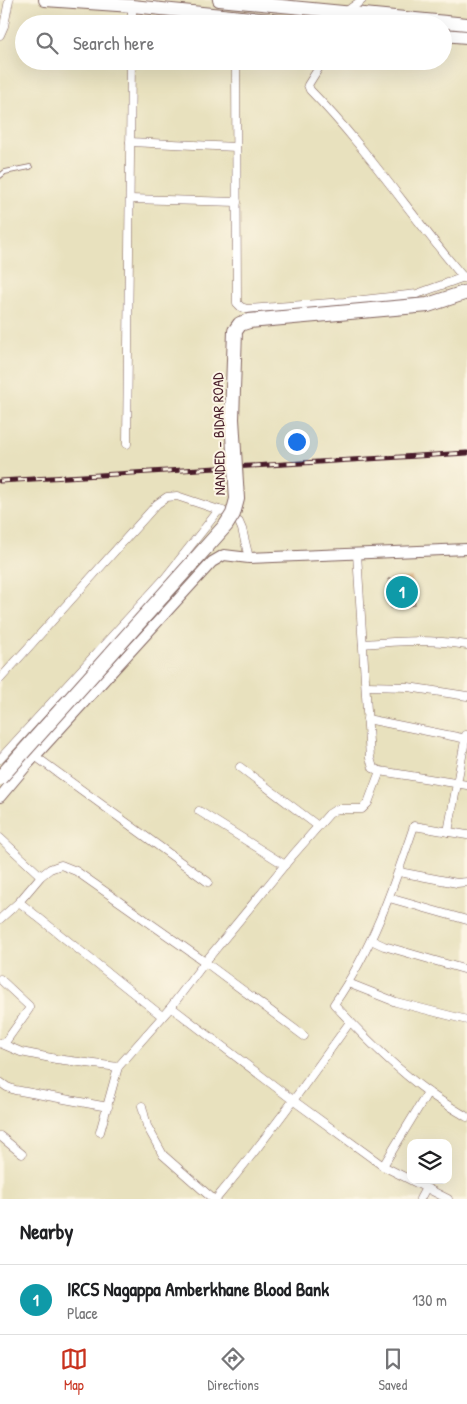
<!DOCTYPE html>
<html lang="en">
<head>
<meta charset="utf-8">
<style>
  :root { --surface:#fff; --page:#f6f6f6; --text:#202124; --muted:#757577; --line:#e0e0e0; --accent:#c8321e }
  body { margin:0; font-family:"Patrick Hand",sans-serif; background:var(--page); color:var(--text) }
  .controls { position:absolute; right:15px; bottom:15px; display:grid; overflow:hidden; border-radius:10px; box-shadow:0 5px 20px #0002 }
  .controls button { width:45px; height:45px; display:grid; place-items:center; padding:0; border:0; border-bottom:1px solid var(--line); background:var(--surface); color:var(--text); font:25px sans-serif }
  .you { position:absolute; left:296px; top:441px; width:18px; height:18px; margin:-12px; border:4px solid #fff; border-radius:50%; background:#1a73e8; box-shadow:0 0 0 8px #1a73e833 }
  .badge { display:grid; place-items:center; width:32px; height:32px; border-radius:50%; background:var(--accent); color:#fff; font-size:16px; font-weight:700 }
  .pin { position:absolute; translate:-50% -50%; border:2px solid #fff; box-shadow:0 1px 5px #0006 }
  .list { margin:0; padding:0; list-style:none }
  h2 { display:flex; justify-content:space-between; align-items:center; height:65px; margin:0; padding:0 20px; font-size:21px }
  h2 small { font-size:16px; font-weight:400; color:var(--muted) }
  .list li { display:grid; grid-template-columns:32px 1fr auto; gap:15px; align-items:center; box-sizing:border-box; height:70px; padding:0 20px; border-top:1px solid var(--line) }
  .list b { display:block; font-size:19px; white-space:nowrap }
  .list p { margin:0; font-size:16px; white-space:nowrap; color:var(--muted) }
  .list em { font-size:16px; font-style:normal; color:var(--muted) }
  .icon { flex:none; width:28px; height:28px; fill:none; stroke:currentColor; stroke-width:2; stroke-linecap:round; stroke-linejoin:round }
  .map { position:relative; flex:none; width:467px; height:1199px; overflow:hidden }
  .search { position:absolute; background:var(--surface); box-shadow:0 5px 20px #0002; left:15px; right:15px; top:15px; height:55px; display:flex; align-items:center; gap:12px; box-sizing:border-box; padding:0 18px; border-radius:28px; color:var(--muted); font-size:19px }
  .sheet { height:135px; background:var(--surface) }
  nav { display:flex; justify-content:space-around; align-items:center; box-sizing:border-box; height:70px; border-top:1px solid var(--line); background:var(--surface); font-size:14px; color:var(--muted) }
  nav a { display:grid; justify-items:center; gap:2px }
  nav .on { color:var(--accent) }
  .map>svg:first-child { display:block }
</style>
</head>
<body>
<div class="map">
<svg width="467" height="1199" viewBox="0 0 467 1199">
  <rect width="100%" height="100%" fill="#fcf5e5"/>
  <filter id="ink" filterUnits="userSpaceOnUse"><feTurbulence type="fractalNoise" baseFrequency=".02" numOctaves="2"/><feDisplacementMap in="SourceGraphic" scale="10" xChannelSelector="R" yChannelSelector="G"/><feConvolveMatrix kernelMatrix="1 2 1 2 8 2 1 2 1" color-interpolation-filters="sRGB"/></filter>
  <filter id="wash" filterUnits="userSpaceOnUse"><feTurbulence type="fractalNoise" baseFrequency=".0096" numOctaves="4" result="noise"/><feDisplacementMap in="SourceGraphic" scale="20" xChannelSelector="R" yChannelSelector="G"/><feGaussianBlur stdDeviation="1.12" result="paint"/><feColorMatrix in="noise" values="0 0 0 0 0 0 0 0 0 0 0 0 0 0 0 0 0 1.4 0 .05"/><feComposite in="paint" operator="in"/></filter>
  <g filter="url(#wash)">
    <rect width="100%" height="100%" fill="#e8e1be"/>
    <g id="blocks">
      <!-- building -->
      <path fill="#dfb07c" d="M412 577 415 605 391 608 388 579Z"/>
    </g>
  </g>
  <g filter="url(#ink)">
    <use href="#blocks" fill-opacity="0" stroke="#81635e" stroke-width="1"/>
    <g fill="none" stroke-linecap="round" stroke-linejoin="round">
      <!-- service casing -->
      <g stroke="#81635e" stroke-width="5.5">
        <path id="service" d="M0 176 5 172 30 167"/>
      </g>
      <!-- minor casing -->
      <g stroke="#81635e" stroke-width="9">
        <g id="minor">
          <path d="M347 11 362 0"/>
          <path d="M132 24V6"/>
          <path d="M0 35 4 26 9 0"/>
          <path d="M236 61 237 303 241 307 247 309 344 302 417 294 467 276"/>
          <path d="M323 61 308 85 310 90C367 148 411 216 464 278"/>
          <path d="M130 142 236 147"/>
          <path d="M130 199 237 202"/>
          <path d="M127 444 131 61"/>
          <path d="M357 554 370 758 373 768 380 771 467 785"/>
          <path d="M363 644C400 641 430 639 467 645"/>
          <path d="M0 679 157 504 167 497 177 496 219 510"/>
          <path d="M366 686 408 687 467 696"/>
          <path d="M367 719 467 739"/>
          <path d="M35 756 208 882"/>
          <path d="M0 759 165 578 219 510 223 511 239 522 242 529 249 558"/>
          <path d="M240 767 318 826"/>
          <path d="M199 811 285 865"/>
          <path d="M448 832 466 735"/>
          <path d="M467 835 414 826C393 888 372 950 334 1004 362 1035 394 1067 428 1092 440 1101 454 1109 467 1117"/>
          <path d="M0 838 41 876"/>
          <path d="M399 872 457 883 467 882"/>
          <path d="M389 898 467 920"/>
          <path d="M19 902 162 1016"/>
          <path d="M0 919 19 902 41 876 50 869 61 865 76 871 205 962 304 1036"/>
          <path d="M371 940 384 946 467 970"/>
          <path d="M0 979 29 1006V1009L4 1044"/>
          <path d="M348 983 396 1002 467 1020"/>
          <path d="M171 1007 294 1101 383 1166 448 1199"/>
          <path d="M0 1043 21 1052 56 1059 118 1067"/>
          <path d="M0 1082 7 1087 15 1090 108 1107"/>
          <path d="M142 1106 147 1126 163 1155 213 1199"/>
          <path d="M100 1132 118 1067 171 1007 205 962 293 855 329 814 337 809H362L368 803 380 771"/>
          <path d="M0 1136 22 1154"/>
          <path d="M383 1166 428 1092"/>
          <path d="M216 1199C264 1142 307 1082 350 1022"/>
          <path d="M420 1199 426 1188"/>
        </g>
      </g>
      <!-- tertiary casing -->
      <g stroke="#81635e" stroke-width="12">
        <path id="tertiary" d="M0 797 27 765 212 562 224 555 249 558 467 549"/>
      </g>
      <!-- primary casing -->
      <g stroke="#81635e" stroke-width="14">
        <g id="primary">
          <path d="M45 0 132 6 310 24"/>
          <path d="M219 0 467 24"/>
          <path d="M443 35 467 37"/>
        </g>
      </g>
      <!-- service -->
      <use href="#service" stroke="#fff" stroke-width="4"/>
      <!-- minor -->
      <use href="#minor" stroke="#fff" stroke-width="8"/>
      <!-- tertiary -->
      <use href="#tertiary" stroke="#fff" stroke-width="10"/>
      <!-- primary -->
      <use href="#primary" stroke="#fff" stroke-width="12"/>
      <!-- rail casing -->
      <g stroke="#4a1f2b" stroke-width="5">
        <path id="rail" d="M0 481 467 453"/>
      </g>
      <!-- rail -->
      <use href="#rail" stroke="#fcf5e5" stroke-width="3" stroke-dasharray="9" stroke-linecap="butt"/>
      <!-- trunk-bridge casing -->
      <g stroke="#81635e" stroke-width="16" stroke-linecap="butt">
        <path id="trunk-bridge" d="M0 778 226 525 233 514 237 499 232 419 235 331 240 324 249 321 428 305 467 292"/>
      </g>
      <!-- trunk-bridge -->
      <use href="#trunk-bridge" stroke="#fff" stroke-width="14"/>
    </g>
  </g>
  <g text-anchor="middle" stroke-width="4" stroke-linejoin="round" paint-order="stroke">
    <!-- street labels -->
    <g font-size="15" fill="#4a1f2b" stroke="#fcf5e5">
      <text transform="translate(219 434) rotate(-91)" y="5">NANDED - BIDAR ROAD</text>
    </g>
  </g>
</svg>
<div class="controls">
<button><svg class="icon" aria-label="layers" viewBox="0 0 24 24"><path d="M12 4l9 5-9 5-9-5zM3 14l9 5 9-5"/></svg></button>
</div>
<div class="you"></div>
<div class="pin badge" style="left:402px;top:592px;background:#0f9aa8">1</div>
<div class="search"><svg class="icon" aria-label="search" viewBox="0 0 24 24"><circle cx="10" cy="10" r="6"/><path d="M15 15l6 6"/></svg>Search here</div>
</div>
<section class="sheet">
<h2>Nearby<small></small></h2>
<ul class="list">
<li><span class="badge" style="background:#0f9aa8">1</span><div><b>IRCS Nagappa Amberkhane Blood Bank</b><p>Place</p></div><em>130 m</em></li>
</ul>
</section>
<nav>
<a class="on"><svg class="icon" aria-label="map" viewBox="0 0 24 24"><path d="M3 6l6-2 6 2 6-2v14l-6 2-6-2-6 2zM9 4v14M15 6v14"/></svg>Map</a>
<a><svg class="icon" aria-label="directions" viewBox="0 0 24 24"><path d="M12 3l9 9-9 9-9-9zM9 14v-3h6M13 9l2 2-2 2"/></svg>Directions</a>
<a><svg class="icon" aria-label="saved" viewBox="0 0 24 24"><path d="M7 4h10v16l-5-4-5 4z"/></svg>Saved</a>
</nav>
</body>
</html>
